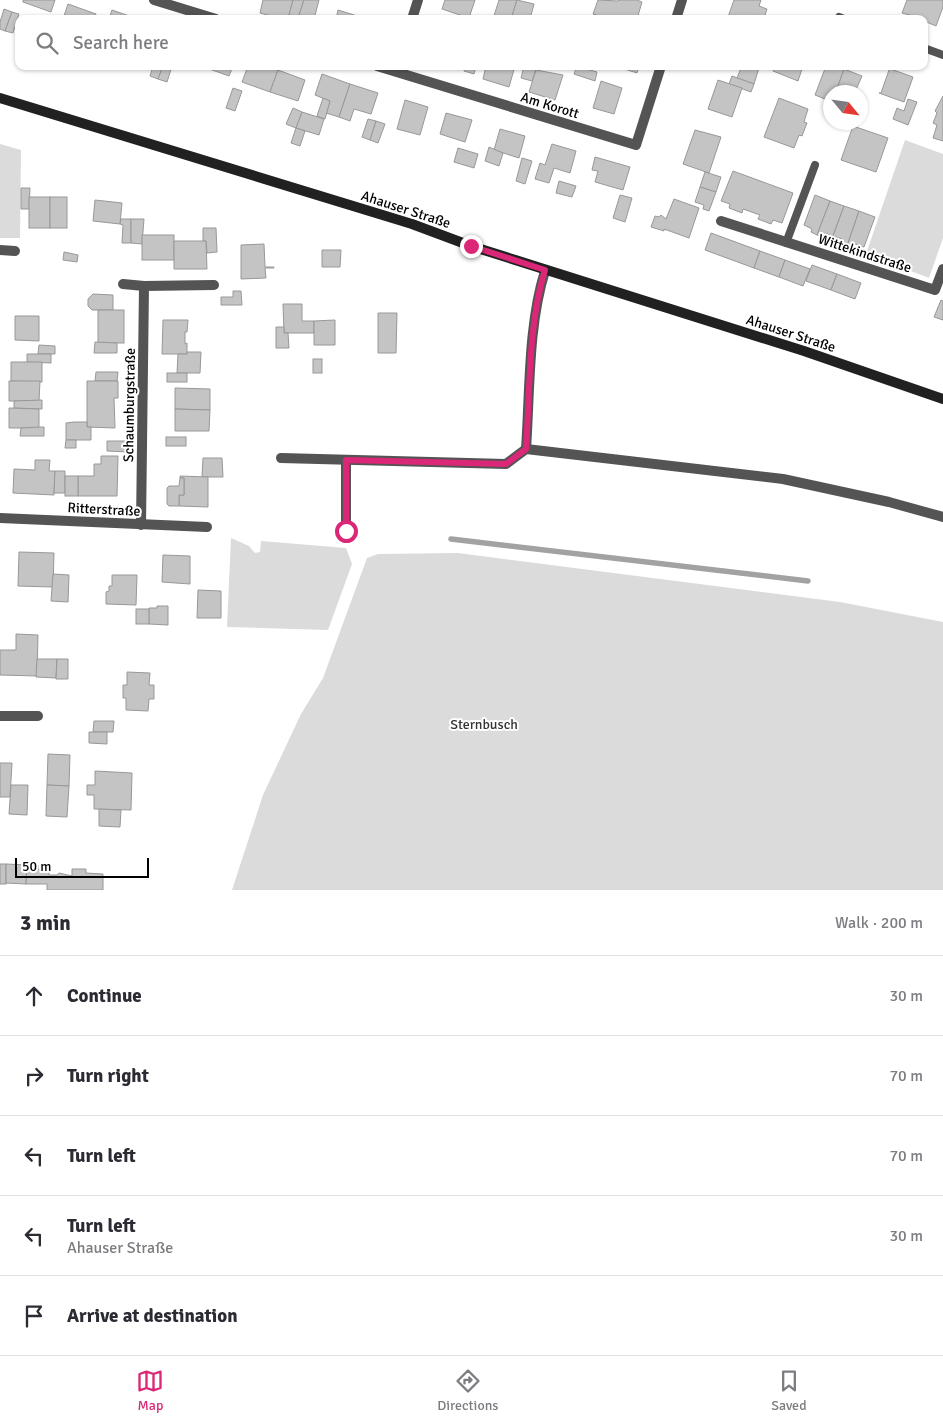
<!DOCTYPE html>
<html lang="en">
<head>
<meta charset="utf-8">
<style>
  :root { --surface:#fff; --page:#f2f2f3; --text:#2b2b33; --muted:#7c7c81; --line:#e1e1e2; --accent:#db2777 }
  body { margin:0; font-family:Signika,sans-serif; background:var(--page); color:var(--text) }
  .compass { position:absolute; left:823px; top:85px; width:45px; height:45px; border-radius:50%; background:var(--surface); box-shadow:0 1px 4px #0004; rotate:119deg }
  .scale { position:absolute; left:15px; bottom:12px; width:134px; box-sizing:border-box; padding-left:5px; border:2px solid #000; border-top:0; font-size:14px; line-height:18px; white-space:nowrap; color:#000; -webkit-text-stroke:4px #fff; paint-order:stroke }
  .stop { position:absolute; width:15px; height:15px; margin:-11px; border:4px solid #db2777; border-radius:50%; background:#fff }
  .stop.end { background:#db2777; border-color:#fff; box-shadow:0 1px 5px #0008 }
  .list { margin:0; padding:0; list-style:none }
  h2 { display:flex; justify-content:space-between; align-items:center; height:65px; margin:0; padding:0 20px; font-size:21px }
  h2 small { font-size:16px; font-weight:400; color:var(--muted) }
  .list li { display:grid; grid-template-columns:32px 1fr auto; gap:15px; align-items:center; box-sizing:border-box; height:80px; padding:0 20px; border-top:1px solid var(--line) }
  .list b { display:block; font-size:19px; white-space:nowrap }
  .list p { margin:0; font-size:16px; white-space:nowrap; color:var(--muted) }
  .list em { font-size:16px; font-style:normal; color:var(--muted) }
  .icon { flex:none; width:28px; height:28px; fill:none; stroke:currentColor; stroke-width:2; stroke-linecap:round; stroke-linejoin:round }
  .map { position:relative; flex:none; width:943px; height:890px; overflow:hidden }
  .search { position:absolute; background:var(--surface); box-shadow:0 1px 4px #0004; left:15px; right:15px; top:15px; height:55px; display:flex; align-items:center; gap:12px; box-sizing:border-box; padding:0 18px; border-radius:10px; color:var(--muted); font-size:19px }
  .sheet { height:465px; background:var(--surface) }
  nav { display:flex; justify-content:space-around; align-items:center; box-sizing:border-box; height:70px; border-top:1px solid var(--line); background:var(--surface); font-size:14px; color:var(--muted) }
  nav a { display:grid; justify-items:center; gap:2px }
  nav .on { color:var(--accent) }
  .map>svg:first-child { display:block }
</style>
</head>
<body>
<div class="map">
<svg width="943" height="890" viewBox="0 0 943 890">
  <rect width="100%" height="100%" fill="#fff"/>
  <!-- green -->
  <g fill="#dbdbdb">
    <path d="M905 140 943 154V238L929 278 866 254Z"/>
    <path d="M0 144 21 150 20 238H0Z"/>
    <path d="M231 538 249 546 255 553 260 552 261 541 346 548 352 564 328 630 227 627Z"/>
    <path d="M458 553 840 602 943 622V890H232L263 795 301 714 323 678 367 558 378 554Z"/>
  </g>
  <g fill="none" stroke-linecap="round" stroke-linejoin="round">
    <!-- stream -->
    <path stroke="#a2a2a2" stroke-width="5.5" d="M451 539 808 581"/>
  </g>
  <!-- building -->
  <g fill="#c4c4c4" stroke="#989898">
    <path d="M23 0H55L51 12 23 2Z"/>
    <path d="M263 0H293L288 19H282L260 13Z"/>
    <path d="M293 0H304L298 18 289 15Z"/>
    <path d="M304 0H319L314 19 298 18Z"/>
    <path d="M445 0H475L469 18 442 9Z"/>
    <path d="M499 0H517L511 19H493Z"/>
    <path d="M517 0 534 4 530 19H511Z"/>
    <path d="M598 0 618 1 619 0H637L642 2 637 19H609L593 14Z"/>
    <path d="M734 0H761L759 6 767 9 764 18 756 15 755 19H732L728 17Z"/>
    <path d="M907 0H943V7L936 26 924 21V19L902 13Z"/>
    <path d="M68 4 96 14 94 19H63Z"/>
    <path d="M4 9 12 12 5 31 0 29V22Z"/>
    <path d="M112 10 138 19H109Z"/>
    <path d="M338 10 367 19H336Z"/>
    <path d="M12 12 19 14 13 33 5 31Z"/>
    <path d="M153 66H163L158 79 150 76Z"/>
    <path d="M163 66H172L167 82 158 79Z"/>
    <path d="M201 66H233L229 76Z"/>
    <path d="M248 66H266L278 70 270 92 242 82Z"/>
    <path d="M465 66H476L474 74 464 71Z"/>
    <path d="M486 66H515L509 87 483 79Z"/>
    <path d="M524 66H537L532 81 521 78Z"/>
    <path d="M577 66 597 72 595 81 574 74Z"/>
    <path d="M615 66H639L637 73Z"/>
    <path d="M748 66 759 68 754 84 737 78 741 68 746 70Z"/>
    <path d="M775 66H803L798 81 773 71Z"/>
    <path d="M826 66H835L844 69 836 92H830V101L815 95Z"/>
    <path d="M888 68 913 77 904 102 879 93H881L889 70Z"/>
    <path d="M844 69 862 76 855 92H836Z"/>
    <path d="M278 70 305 80 298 101 270 92Z"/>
    <path d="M536 70 563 75 555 100 529 92Z"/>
    <path d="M322 74 350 84 339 117 326 113 330 101 315 95Z"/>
    <path d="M732 76 754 84 751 92 729 84Z"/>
    <path d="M718 80 742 88 732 117 708 109Z"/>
    <path d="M601 81 622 88 614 114 593 108Z"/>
    <path d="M350 84 378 93 371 114 354 109 350 121 339 117Z"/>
    <path d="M233 88 242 91 235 111 226 108Z"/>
    <path d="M943 96V141L933 138 937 125 933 123 937 113 935 111Z"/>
    <path d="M323 98 330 101 325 119 317 116Z"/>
    <path d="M779 98 808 109 804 122 807 123 802 136 799 135 794 148 764 137Z"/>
    <path d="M908 99 917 102 908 125 893 119 897 108 904 111Z"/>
    <path d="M405 100 428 107 420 135 397 129Z"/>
    <path d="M293 108 302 112 296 128 286 124Z"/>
    <path d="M302 112 324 119 319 135 296 128Z"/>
    <path d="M446 113 472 120 465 142 440 134Z"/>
    <path d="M368 119 376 121 370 140 362 137Z"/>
    <path d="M376 121 385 124 378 143 370 140Z"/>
    <path d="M853 126 888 138 876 172 841 160Z"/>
    <path d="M296 128 305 131 300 146 291 143Z"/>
    <path d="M500 129 525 136 519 158 494 150Z"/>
    <path d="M695 130 721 137 709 173 683 164Z"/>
    <path d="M552 144 576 151 570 173 554 168 549 183 535 179 540 163 545 165Z"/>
    <path d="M489 147 503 153 499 166 485 161Z"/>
    <path d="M458 148 478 154 474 168 454 162Z"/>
    <path d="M595 157 630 167 623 190 595 182 598 171 592 170Z"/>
    <path d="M522 158 532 161 525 184 516 181Z"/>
    <path d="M733 171 793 193 782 223 773 220 771 224 758 219 760 215 743 209 742 213 729 208 730 204 721 201Z"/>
    <path d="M705 172 721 177 716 192 700 187Z"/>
    <path d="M559 181 576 186 572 197 556 193Z"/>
    <path d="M700 187 716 192 709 211 703 209 704 205 695 202Z"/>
    <path d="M21 188H30L29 209H21Z"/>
    <path d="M620 195 632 198 625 222 613 218Z"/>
    <path d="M815 195 830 201 817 235 811 232 812 229 804 225Z"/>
    <rect x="29" y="197" width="21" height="31"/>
    <rect x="50" y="197" width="17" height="31"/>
    <path d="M674 199 699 208 689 238 664 229V231L651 227 655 216 659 217 661 215 666 219Z"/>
    <path d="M95 200 122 203 120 224 93 221Z"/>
    <path d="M830 201 844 206 833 236 825 233 824 237 817 235Z"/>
    <path d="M844 206 859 211 847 246 841 243 842 239 833 236Z"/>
    <path d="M859 211 875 217 864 247 855 244 853 248 847 246Z"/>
    <path d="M121 219H131V243H122L123 225 120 224Z"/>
    <path d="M131 219H144L142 244 131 243Z"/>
    <path d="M203 228H216L217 252 207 253 206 241H203Z"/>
    <path d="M711 233 760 251 754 268 705 250Z"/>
    <rect x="142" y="235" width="32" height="25"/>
    <path d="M174 241H206L207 269H174Z"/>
    <path d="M264 244 265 267H274V268H265L266 278 241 279V245Z"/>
    <path d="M322 250H341L340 267H322Z"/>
    <path d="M760 251 785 260 779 277 754 268Z"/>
    <path d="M64 252 78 255 77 262 63 260Z"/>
    <path d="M785 260 810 269 803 286 779 277Z"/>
    <path d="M812 265 837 274 831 290 806 281Z"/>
    <path d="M837 274 861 283 855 299 831 290Z"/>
    <path d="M233 291H241L242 305H221V297H233Z"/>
    <path d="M93 294 113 295V310H92L88 306V299Z"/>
    <path d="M941 300 943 301V320L934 317Z"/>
    <path d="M283 304H302V321H314V333H284Z"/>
    <rect x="98" y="310" width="26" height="33"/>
    <path d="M378 313H397L396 353H378Z"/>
    <path d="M15 316H39V341L15 340Z"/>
    <path d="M163 320H188L187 332H185V344L187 343V354H162Z"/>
    <path d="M335 320V345H314V321Z"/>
    <path d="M276 327H284V333H288L289 348H276Z"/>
    <path d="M95 342 117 343V353H94Z"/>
    <path d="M39 345 55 346V354H38Z"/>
    <path d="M187 352H201L200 373H177L178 354H187Z"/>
    <path d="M27 354H51V363L27 362Z"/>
    <rect x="313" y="359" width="9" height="14"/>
    <path d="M11 362H42V382L11 381Z"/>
    <path d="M96 372H118L117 381H95Z"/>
    <rect x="167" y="373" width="20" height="9"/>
    <path d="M9 381H40L39 401H9Z"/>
    <path d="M87 381H118V398H114L115 428 87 427Z"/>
    <path d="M175 388 210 389V410L175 409Z"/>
    <path d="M42 400V409L14 408V401Z"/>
    <path d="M9 408 39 409V428H9Z"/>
    <path d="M175 409 210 410 209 431H175Z"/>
    <path d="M74 422H87V427H91V440H66V423Z"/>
    <path d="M39 427H44V436H20L21 428Z"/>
    <rect x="166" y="437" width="20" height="9"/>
    <path d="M66 440H76V448H65Z"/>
    <path d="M107 441H129V452L107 451Z"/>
    <path d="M101 456H118L117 496H78V476H94V464H101Z"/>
    <path d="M203 458H222L223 477H202Z"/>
    <path d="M35 460H50L49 471H55L54 495 13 493 14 469 35 470Z"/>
    <path d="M55 471H65V493H54Z"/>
    <rect x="65" y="476" width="13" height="20"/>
    <path d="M180 476 208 477V507L179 506V495H184V478H180Z"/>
    <path d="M180 478H184V495H179V506H169L167 504V488L169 486H179Z"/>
    <path d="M19 552 54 553 53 587 18 586Z"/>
    <path d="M163 555 190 556V584L162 582Z"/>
    <path d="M53 574 69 575 68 602 51 601Z"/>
    <path d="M112 575H137L136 605 106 604V592L109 591V586H112Z"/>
    <path d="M198 590 221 591V618H197Z"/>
    <path d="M157 606H168V625L149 624V608H157Z"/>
    <rect x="136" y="609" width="13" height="15"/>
    <path d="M16 634 38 635 37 676 0 675V650H16Z"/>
    <path d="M37 659H57L56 678 36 677Z"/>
    <path d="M57 659H68V679H56Z"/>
    <path d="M127 672 150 673 149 685H154V699H149L148 711 126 710V698H123V685H127Z"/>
    <path d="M94 721H114L113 732H93Z"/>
    <path d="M89 732H107V744L89 743Z"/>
    <path d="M48 754 70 755 69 786 47 785Z"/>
    <path d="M0 763H12L10 797H0Z"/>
    <path d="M95 771 132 773 131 810 94 809V795H87V785H95Z"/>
    <path d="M11 785H28L27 815 9 814Z"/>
    <path d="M47 785 69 786 67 817 46 816Z"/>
    <path d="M99 809 121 810 120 827 99 826Z"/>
    <rect x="0" y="864" width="6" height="20"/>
    <path d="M6 864 27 865 26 884 6 883Z"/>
    <path d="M27 865H38V869L49 870V875H57L59 873 72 876V869H86V873L103 874V890H47V884H26Z"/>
  </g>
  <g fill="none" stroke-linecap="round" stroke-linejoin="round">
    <!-- service -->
    <g stroke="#545454" stroke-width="8">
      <path d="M839 17 844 19"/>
      <path d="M924 48 943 55"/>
      <path d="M786 243 815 165"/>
    </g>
    <!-- minor -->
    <g stroke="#545454" stroke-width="10">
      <path d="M154 0 216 19"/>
      <path d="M412 19 418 0"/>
      <path d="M676 19 682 0"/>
      <path d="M377 66 636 145 661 66"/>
      <path d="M721 221 935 290 943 269"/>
      <path d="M0 250 15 251"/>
      <path d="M123 284 144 286"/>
      <path d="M526 449C530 392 528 325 545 271"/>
      <path d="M281 458 506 464 526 449 783 479 889 502 943 517"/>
      <path d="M346 460V531"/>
      <path d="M0 518 207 527"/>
      <path d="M141 525 144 286 214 285"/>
      <path d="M0 716H38"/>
    </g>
    <!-- secondary -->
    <path stroke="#212121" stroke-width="10" d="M0 98 412 224 471 246 804 351 943 399"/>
  </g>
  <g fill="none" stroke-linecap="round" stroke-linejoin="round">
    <!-- route -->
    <path stroke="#db2777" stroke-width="6" d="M346 531V460L506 464 526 449C530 392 528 324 545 270L471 246"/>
  </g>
  <g text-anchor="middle" stroke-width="4" stroke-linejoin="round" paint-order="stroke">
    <!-- street labels -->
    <g font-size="14" fill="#000" stroke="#fff">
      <text transform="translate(550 105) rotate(17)" y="5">Am Korott</text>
      <text transform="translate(406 209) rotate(18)" y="5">Ahauser Straße</text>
      <text transform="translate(865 253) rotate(18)" y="5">Wittekindstraße</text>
      <text transform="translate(791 333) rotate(18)" y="5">Ahauser Straße</text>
      <text transform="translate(129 405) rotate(-89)" y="5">Schaumburgstraße</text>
      <text transform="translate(104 509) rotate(3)" y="5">Ritterstraße</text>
    </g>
    <!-- park labels -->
    <g font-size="14" fill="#323232" stroke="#fff">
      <text x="484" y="729">Sternbusch</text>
    </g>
  </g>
</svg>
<svg class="compass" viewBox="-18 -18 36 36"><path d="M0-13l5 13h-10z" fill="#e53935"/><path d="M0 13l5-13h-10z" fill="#7c7c81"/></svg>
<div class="scale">50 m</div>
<div class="stop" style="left:346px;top:531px"></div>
<div class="stop end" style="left:471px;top:246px"></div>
<div class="search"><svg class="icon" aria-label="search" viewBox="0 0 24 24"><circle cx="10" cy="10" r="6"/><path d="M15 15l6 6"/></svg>Search here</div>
</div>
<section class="sheet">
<h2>3 min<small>Walk · 200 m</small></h2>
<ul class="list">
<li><svg class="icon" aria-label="ahead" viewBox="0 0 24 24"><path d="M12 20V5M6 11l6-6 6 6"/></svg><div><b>Continue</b></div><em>30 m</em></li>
<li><svg class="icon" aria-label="right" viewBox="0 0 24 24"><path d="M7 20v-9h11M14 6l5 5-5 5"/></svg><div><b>Turn right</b></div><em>70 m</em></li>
<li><svg class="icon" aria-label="left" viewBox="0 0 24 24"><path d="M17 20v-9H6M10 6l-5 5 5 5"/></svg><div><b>Turn left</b></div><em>70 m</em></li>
<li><svg class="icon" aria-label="left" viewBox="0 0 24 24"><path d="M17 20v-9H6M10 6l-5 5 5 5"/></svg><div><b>Turn left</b><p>Ahauser Straße</p></div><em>30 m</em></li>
<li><svg class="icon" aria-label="arrive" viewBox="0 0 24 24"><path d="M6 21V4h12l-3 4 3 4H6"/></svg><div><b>Arrive at destination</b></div></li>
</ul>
</section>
<nav>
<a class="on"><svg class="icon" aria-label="map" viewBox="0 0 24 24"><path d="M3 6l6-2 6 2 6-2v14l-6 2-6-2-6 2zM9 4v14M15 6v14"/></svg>Map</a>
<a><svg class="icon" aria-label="directions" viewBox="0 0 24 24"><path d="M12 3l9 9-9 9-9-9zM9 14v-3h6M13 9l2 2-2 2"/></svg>Directions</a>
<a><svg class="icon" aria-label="saved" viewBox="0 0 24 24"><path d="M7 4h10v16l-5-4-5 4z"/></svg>Saved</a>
</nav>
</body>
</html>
